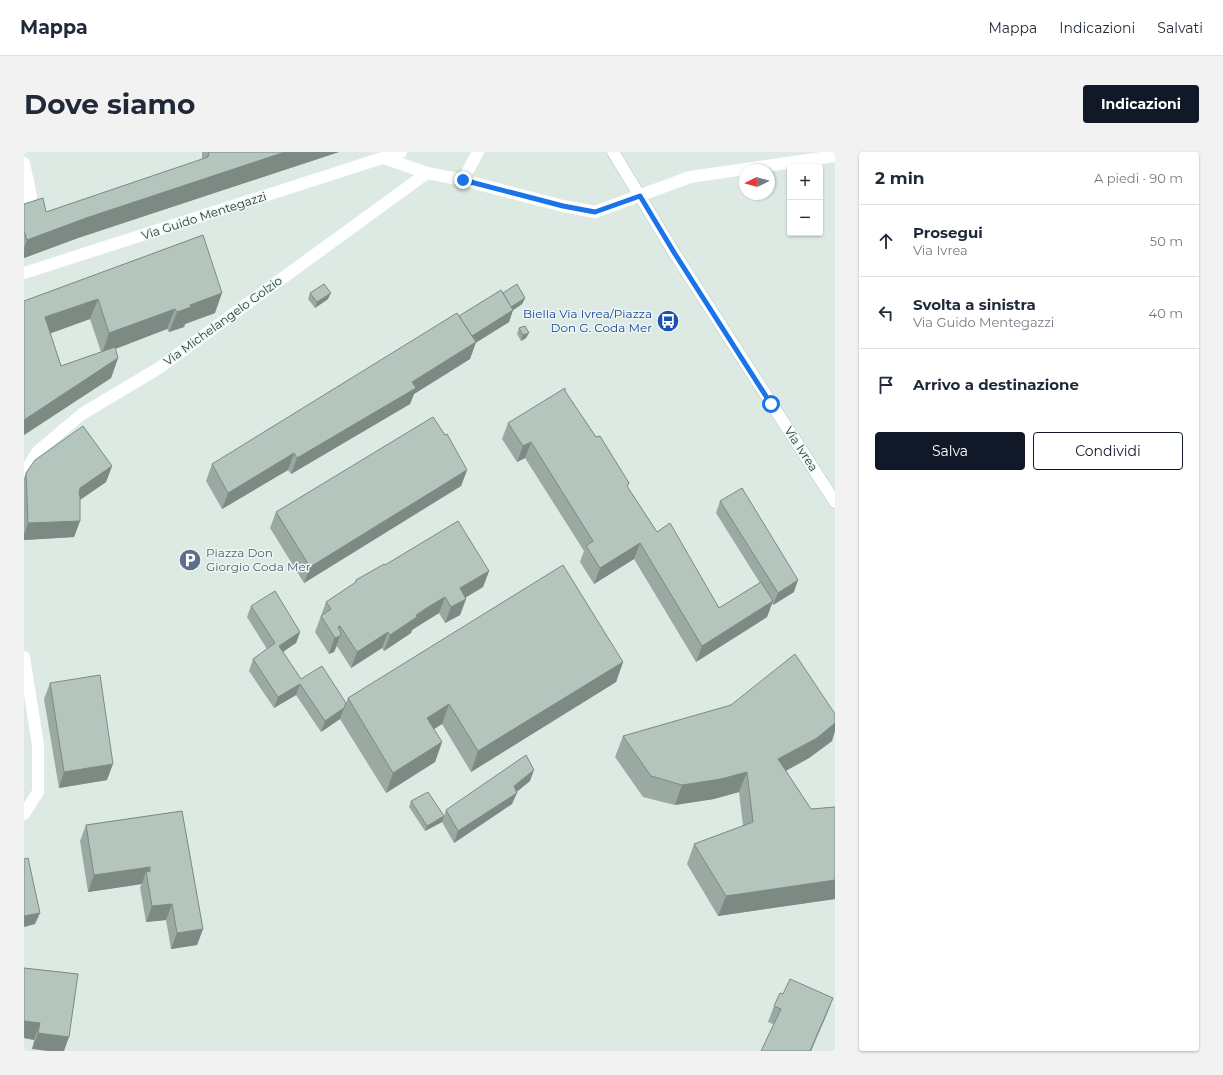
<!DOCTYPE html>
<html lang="it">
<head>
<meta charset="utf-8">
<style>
  :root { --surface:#fff; --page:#f2f2f3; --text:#1f2937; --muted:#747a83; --line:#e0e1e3; --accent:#111827 }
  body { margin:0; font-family:Montserrat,sans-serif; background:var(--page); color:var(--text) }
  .controls { position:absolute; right:12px; top:12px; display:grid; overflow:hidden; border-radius:4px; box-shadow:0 1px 3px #0004 }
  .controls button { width:36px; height:36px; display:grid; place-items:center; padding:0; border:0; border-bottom:1px solid var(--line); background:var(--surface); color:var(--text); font:20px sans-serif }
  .compass { position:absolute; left:715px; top:12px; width:36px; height:36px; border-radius:50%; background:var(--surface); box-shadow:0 1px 3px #0004; rotate:265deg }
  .stop { position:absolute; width:12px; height:12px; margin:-9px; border:3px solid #1a73e8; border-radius:50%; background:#fff }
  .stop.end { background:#1a73e8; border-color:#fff; box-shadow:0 1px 4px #0008 }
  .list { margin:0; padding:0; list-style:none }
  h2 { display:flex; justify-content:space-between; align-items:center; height:52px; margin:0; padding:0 16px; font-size:17px }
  h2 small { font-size:13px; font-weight:400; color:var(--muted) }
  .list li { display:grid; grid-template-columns:26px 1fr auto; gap:12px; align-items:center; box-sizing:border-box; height:72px; padding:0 16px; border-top:1px solid var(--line) }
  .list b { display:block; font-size:15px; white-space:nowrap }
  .list p { margin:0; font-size:13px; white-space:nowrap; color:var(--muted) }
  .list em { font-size:13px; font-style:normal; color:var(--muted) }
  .actions { display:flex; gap:8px; padding:12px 16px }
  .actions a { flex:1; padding:9px 0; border:1px solid var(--accent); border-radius:4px; text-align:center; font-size:14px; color:var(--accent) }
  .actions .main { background:var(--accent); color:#fff }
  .icon { flex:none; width:22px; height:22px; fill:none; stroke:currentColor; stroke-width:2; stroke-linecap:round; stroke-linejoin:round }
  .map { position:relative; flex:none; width:811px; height:899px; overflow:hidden; border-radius:4px }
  header { display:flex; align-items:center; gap:24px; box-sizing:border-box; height:56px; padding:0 20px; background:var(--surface); border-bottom:1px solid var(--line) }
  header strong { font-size:19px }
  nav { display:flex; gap:22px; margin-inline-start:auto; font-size:14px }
  .intro { display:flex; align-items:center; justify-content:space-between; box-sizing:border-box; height:96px; padding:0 24px }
  h1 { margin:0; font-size:28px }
  .button { padding:10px 18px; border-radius:4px; background:var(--accent); color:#fff; font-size:14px; font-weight:700 }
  main { display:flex; gap:24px; padding:0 24px }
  aside { flex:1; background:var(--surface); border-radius:4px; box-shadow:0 1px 3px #0004 }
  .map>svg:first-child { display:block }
</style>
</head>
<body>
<header>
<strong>Mappa</strong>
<nav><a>Mappa</a><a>Indicazioni</a><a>Salvati</a></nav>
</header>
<div class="intro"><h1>Dove siamo</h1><a class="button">Indicazioni</a></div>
<main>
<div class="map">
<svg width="811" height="899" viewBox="0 0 811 899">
  <rect width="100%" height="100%" fill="#ddeae4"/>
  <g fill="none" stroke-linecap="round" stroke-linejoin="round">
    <!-- secondary casing -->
    <g stroke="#b0cbbf" stroke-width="13">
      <path id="secondary" d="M589 0 651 102 811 350"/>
    </g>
    <!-- minor -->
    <g stroke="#fff" stroke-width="12">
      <path d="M360 6 403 21 439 28 539 54 571 60 666 25 811 4"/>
      <path d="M0 11 7 44 0 46"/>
      <path d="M439 28 454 0"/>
      <path d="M0 121 377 0"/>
      <path d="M0 321 14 299 58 262 135 216 403 21"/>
      <path d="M0 505 14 593V640L0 662"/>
    </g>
    <!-- secondary -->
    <use href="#secondary" stroke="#fff" stroke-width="12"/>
  </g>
  <!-- wall -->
  <g fill="#9aa9a2" fill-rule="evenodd">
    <path d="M178 0H315L54 86 0 106V52L22 60 178 8Z"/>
    <path d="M179 83 191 161 161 172 160 175 145 180 143 177 91 197 94 206 87 226 0 283V149ZM66 167 77 200 37 214 26 181Z"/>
    <path d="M286 141 304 147 291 156 284 147Z"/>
    <path d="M479 141 501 146 498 152 489 158 485 170 452 190 446 207 390 242 386 252 267 322 264 318 198 357 182 329 188 312 435 164Z"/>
    <path d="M495 176 502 186 497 189 493 182Z"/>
    <path d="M541 239 572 285 605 331 603 335 633 380 695 456 736 431 692 361 696 349 770 440 749 453 748 451 743 465 672 510 610 407 570 432 556 410 560 399 501 306 493 310 478 287 484 271Z"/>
    <path d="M88 314 82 330 56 348V369L50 385 0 388V326L2 321Z"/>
    <path d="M443 318 437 334 280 431 246 376 252 360Z"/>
    <path d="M361 413 465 419 459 435 441 446 442 447 436 463 421 471 415 461 399 471 388 478 387 481 360 499 358 496 327 516 313 494 310 500 305 502 291 480 302 450 331 431 332 428Z"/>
    <path d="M227 454 276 480 272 491 259 500 277 527 322 551 324 546 599 510 592 530 447 620 418 572 410 577 418 590 411 610 362 641 316 567 297 580 272 543 250 556 225 519 229 507 243 497 223 465Z"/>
    <path d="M26 531 83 628 35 636 20 547Z"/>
    <path d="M599 584 808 589 785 606 762 619 787 657 811 655V747L694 764 663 712 670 692 719 674 715 640 690 647 651 653 619 645 591 605Z"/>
    <path d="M506 629 492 640 488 652 430 691 418 670 401 679 385 655 387 649 420 664 422 658Z"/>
    <path d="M158 659 179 777 173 793 147 797 142 768 122 770 116 735 118 732 64 740 56 689 62 673Z"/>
    <path d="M0 816 54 822 8 897 10 888 0 886Z"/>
    <path d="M750 854 803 862 749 872 744 870Z"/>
  </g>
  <!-- shaded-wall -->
  <g fill="#7d8a84">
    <path d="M261 0H315L54 86 0 106V96L3 88 62 66Z"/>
    <path d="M198 141 191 161 161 172 160 175 145 180 153 160 166 153Z"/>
    <path d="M307 141 304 147 291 156 293 150Z"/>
    <path d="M501 146 498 152 482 163 484 157Z"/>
    <path d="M74 147 66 167 14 186 21 165Z"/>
    <path d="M151 157 143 177 78 202 85 181Z"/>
    <path d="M489 158 485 170 442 197 446 185Z"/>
    <path d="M505 181 502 186 497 189 499 183Z"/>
    <path d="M452 190 446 207 390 242 386 252 267 322 273 306 388 230Z"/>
    <path d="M94 206 87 226 0 283V268Z"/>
    <path d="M507 290 501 306 493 310 499 294Z"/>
    <path d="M270 301 264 318 198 357 204 341Z"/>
    <path d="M88 314 82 330 50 352 56 336Z"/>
    <path d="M443 318 437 334 280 431 286 415Z"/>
    <path d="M56 369 50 385 0 388V383L4 371Z"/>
    <path d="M616 391 610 407 570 432 576 416Z"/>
    <path d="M465 419 459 435 430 452 436 436Z"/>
    <path d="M774 428 770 440 749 453 754 441Z"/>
    <path d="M421 445 415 461 399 471 388 478 387 481 360 499 366 483 404 455Z"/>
    <path d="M442 447 436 463 421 471 427 455Z"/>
    <path d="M749 449 743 465 672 510 678 494Z"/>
    <path d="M316 474 312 485 316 484 310 500 305 502 314 475Z"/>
    <path d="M276 480 272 491 251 505 255 494Z"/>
    <path d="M364 480 358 496 327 516 333 500Z"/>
    <path d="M599 510 592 530 447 620 454 599Z"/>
    <path d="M276 532 272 543 250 556 254 545Z"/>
    <path d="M425 552 418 572 396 586 403 566Z"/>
    <path d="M320 556 316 567 297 580 301 569Z"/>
    <path d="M811 571V579L808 589 785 606 746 627 754 607Z"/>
    <path d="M418 590 411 610 362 641 369 621Z"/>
    <path d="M89 612 83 628 35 636 40 620Z"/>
    <path d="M510 618 506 629 489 643 493 641 488 652 430 691 434 679Z"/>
    <path d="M723 620 715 640 690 647 651 653 658 633Z"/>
    <path d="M420 664 418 670 401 679 403 674Z"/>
    <path d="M126 715 123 724 122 719 118 732 64 740 70 723Z"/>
    <path d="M811 728V747L694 764 702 744Z"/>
    <path d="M148 752 142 768 122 770 128 754Z"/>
    <path d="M16 761 11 772 0 775V764Z"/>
    <path d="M179 777 173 793 147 797 153 781Z"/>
    <path d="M809 846 803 862 787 899H786Z"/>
    <path d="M0 869 16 871 10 888 0 886Z"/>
    <path d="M14 881 45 885 40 899H24L8 897Z"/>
  </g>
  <!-- building -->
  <g fill="#b3c5bc" stroke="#7d8a84">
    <path d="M185 0H261L62 66 3 88 0 79V52L19 46 22 60 184 5Z"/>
    <path d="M179 83 198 141 166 153 167 155 153 160 151 157 85 181 74 147 21 165 37 214 91 195 94 206 0 268V149Z"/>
    <path d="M300 132 307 141 293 150 286 141Z"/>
    <path d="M493 132 501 146 487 155 479 141Z"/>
    <path d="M477 138 489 158 448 184 435 164Z"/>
    <path d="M433 161 452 190 388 230 392 236 273 306 270 301 204 341 188 312Z"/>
    <path d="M501 174 505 181 499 183 495 176Z"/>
    <path d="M541 236V239L572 285 576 284 605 331 603 334 633 380 646 371 695 456 737 430 749 449 678 494 616 391 576 416 562 394 569 389 507 290 499 294 484 271Z"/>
    <path d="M409 265 421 283 423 282 443 318 286 415 252 360Z"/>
    <path d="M59 274 88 314 56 336 55 342 56 345V369L4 371 2 321 11 308Z"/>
    <path d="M718 336 774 428 754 441 696 349Z"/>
    <path d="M434 369 465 419 436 436 442 447 427 455 421 445 404 455 392 463 393 465 366 483 364 480 333 500 316 474 314 475 317 481 316 484 311 486 297 464 307 457 302 450 332 430V428L360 412 361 413Z"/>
    <path d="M539 413 599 510 454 599 425 552 403 566 418 590 369 621 324 546Z"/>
    <path d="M251 439 276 480 255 494 277 527 298 514 322 551 320 556 301 569 276 532 254 545 229 507 251 491 227 454Z"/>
    <path d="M771 502 811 562V571L793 586 754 607 787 657 811 655V728L702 744 670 692 729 670 723 620 697 627 658 633 627 624 599 584 707 553Z"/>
    <path d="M76 523 89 612 40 620 26 531Z"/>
    <path d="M502 603 510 618 490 634 493 641 434 679 422 658Z"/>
    <path d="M404 640 420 664 403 674 387 649Z"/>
    <path d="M158 659 179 777 153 781 148 752 128 754 122 719 126 720V715L70 723 62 673Z"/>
    <path d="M4 706 16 761 0 764V707Z"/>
    <path d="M0 816 54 822 45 885 14 881 16 871 0 869Z"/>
    <path d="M766 827 809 846 786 899H737L757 857 750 854 756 841 759 842Z"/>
  </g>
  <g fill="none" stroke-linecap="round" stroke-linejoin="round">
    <!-- route -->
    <path stroke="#1a73e8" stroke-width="5" d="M439 28 539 54 571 60 616 44 651 102 747 252"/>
  </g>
  <!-- icons -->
  <defs>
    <g id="bus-disc" transform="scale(1.15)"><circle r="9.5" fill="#1a4fb4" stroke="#eef7f2"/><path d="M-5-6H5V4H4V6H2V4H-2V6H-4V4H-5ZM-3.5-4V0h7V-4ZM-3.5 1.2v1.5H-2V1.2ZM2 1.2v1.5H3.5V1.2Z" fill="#fff"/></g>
    <g id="parking-disc" transform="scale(1.15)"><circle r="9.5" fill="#5c6f8a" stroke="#eef7f2"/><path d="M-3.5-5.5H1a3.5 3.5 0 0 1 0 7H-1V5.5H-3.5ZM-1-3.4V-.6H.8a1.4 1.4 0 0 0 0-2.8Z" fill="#fff"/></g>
  </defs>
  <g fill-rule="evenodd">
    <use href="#bus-disc" x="644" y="169"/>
    <use href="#parking-disc" x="166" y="408"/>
  </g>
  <g text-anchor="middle" stroke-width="3" stroke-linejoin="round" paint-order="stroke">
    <!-- street labels -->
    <g font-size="12" fill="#1e3b31" stroke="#eef7f2">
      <text transform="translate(180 64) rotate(-18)" y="4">Via Guido Mentegazzi</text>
      <text transform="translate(199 169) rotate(-36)" y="4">Via Michelangelo Golzio</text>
      <text transform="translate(777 297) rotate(57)" y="4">Via Ivrea</text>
    </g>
    <!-- transit labels -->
    <g font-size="12" fill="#164399" stroke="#eef7f2" text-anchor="end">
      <text x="628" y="166">Biella Via Ivrea/Piazza<tspan x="628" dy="14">Don G. Coda Mer</tspan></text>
    </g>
    <!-- service labels -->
    <g font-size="12" fill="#4e5e75" stroke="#eef7f2" text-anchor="start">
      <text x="182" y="405">Piazza Don<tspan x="182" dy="14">Giorgio Coda Mer</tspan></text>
    </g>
  </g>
</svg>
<div class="controls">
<button>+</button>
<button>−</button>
</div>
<svg class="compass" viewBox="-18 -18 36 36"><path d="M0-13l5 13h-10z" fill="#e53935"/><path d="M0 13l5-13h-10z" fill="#747a83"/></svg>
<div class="stop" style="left:747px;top:252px"></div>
<div class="stop end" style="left:439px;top:28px"></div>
</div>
<aside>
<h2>2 min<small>A piedi · 90 m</small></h2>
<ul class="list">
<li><svg class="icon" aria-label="ahead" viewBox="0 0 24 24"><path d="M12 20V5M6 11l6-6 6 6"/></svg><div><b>Prosegui</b><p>Via Ivrea</p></div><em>50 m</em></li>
<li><svg class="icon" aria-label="left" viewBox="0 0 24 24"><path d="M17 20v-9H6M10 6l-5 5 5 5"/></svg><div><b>Svolta a sinistra</b><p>Via Guido Mentegazzi</p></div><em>40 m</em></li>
<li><svg class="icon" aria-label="arrive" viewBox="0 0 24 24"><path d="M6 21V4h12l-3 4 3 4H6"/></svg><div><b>Arrivo a destinazione</b></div></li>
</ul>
<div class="actions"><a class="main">Salva</a><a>Condividi</a></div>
</aside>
</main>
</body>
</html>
